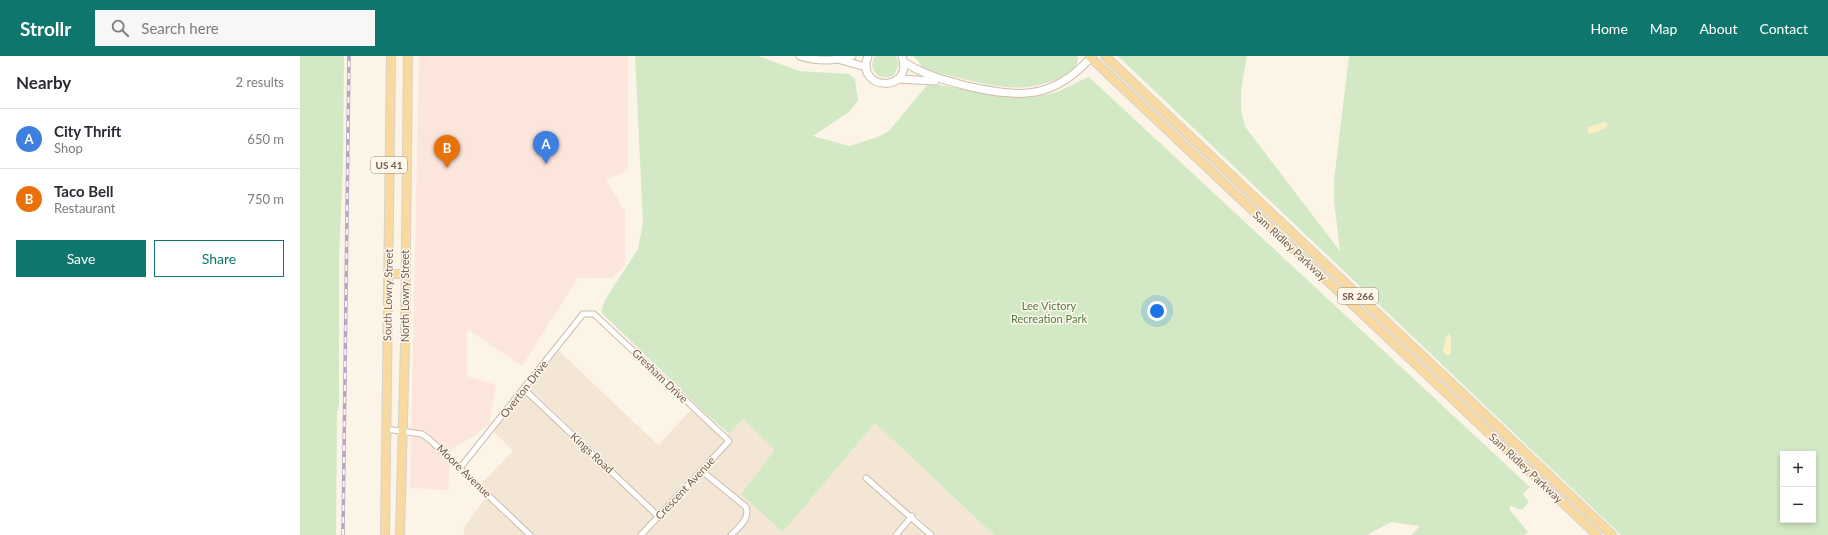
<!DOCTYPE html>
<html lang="en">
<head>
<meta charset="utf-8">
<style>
  :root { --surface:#fff; --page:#f7f7f7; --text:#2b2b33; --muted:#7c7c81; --line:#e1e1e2; --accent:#0f766e }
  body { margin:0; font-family:Lato,sans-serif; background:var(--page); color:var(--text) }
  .controls { position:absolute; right:12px; bottom:12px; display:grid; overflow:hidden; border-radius:0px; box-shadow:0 2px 6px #0003 }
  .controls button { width:36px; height:36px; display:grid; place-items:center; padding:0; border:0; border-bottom:1px solid var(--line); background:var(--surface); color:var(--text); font:20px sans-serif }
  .you { position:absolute; left:857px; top:255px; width:14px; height:14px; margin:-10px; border:3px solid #fff; border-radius:50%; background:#1a73e8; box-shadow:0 0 0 6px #1a73e833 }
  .badge { display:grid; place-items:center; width:26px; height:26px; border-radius:50%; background:var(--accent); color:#fff; font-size:13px; font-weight:700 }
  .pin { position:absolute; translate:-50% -33px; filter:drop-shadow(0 1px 2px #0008) }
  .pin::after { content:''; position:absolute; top:21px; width:14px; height:12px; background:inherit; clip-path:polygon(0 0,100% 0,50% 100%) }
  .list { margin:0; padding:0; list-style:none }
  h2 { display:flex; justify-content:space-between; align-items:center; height:52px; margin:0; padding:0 16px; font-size:17px }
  h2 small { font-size:13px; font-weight:400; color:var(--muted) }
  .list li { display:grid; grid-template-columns:26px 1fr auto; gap:12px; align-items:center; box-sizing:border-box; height:60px; padding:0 16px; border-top:1px solid var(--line) }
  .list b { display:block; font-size:15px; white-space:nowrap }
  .list p { margin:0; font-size:13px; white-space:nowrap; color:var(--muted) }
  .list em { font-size:13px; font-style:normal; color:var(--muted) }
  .actions { display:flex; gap:8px; padding:12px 16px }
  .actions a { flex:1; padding:9px 0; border:1px solid var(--accent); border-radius:0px; text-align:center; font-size:14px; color:var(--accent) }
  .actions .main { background:var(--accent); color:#fff }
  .icon { flex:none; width:22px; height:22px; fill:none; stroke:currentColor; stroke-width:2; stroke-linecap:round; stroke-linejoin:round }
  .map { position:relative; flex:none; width:1528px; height:479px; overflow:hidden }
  header { display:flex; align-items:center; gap:24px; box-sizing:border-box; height:56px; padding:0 20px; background:var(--accent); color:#fff }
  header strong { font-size:19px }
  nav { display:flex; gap:22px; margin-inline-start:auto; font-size:14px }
  .search { width:280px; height:36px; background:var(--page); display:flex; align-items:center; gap:10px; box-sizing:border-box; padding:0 14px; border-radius:0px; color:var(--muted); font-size:15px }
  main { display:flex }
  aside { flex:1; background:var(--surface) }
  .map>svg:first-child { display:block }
</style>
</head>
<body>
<header>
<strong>Strollr</strong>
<div class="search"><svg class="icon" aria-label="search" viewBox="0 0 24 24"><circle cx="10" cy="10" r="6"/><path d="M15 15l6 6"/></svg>Search here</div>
<nav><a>Home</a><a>Map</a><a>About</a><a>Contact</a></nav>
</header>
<main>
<aside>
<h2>Nearby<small>2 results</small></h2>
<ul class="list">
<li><span class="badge" style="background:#3f7fe0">A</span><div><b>City Thrift</b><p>Shop</p></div><em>650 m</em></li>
<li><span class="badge" style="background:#e8710a">B</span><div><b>Taco Bell</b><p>Restaurant</p></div><em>750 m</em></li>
</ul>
<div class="actions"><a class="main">Save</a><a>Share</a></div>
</aside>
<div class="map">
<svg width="1528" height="479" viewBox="0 0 1528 479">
  <rect width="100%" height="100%" fill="#fcf4e7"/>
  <!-- residential -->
  <g fill="#f3e6d5">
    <path d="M258 294 358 389 391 354 425 385 359 457 228 331Z"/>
    <path d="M224 336 356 461 338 479H234L181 428 213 395 193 375Z"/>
    <path d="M443 363 475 394 483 476 575 367 694 479H636L611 455 591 479H346L433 385 427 380Z"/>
    <path d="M186 441 225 479H165L163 473Z"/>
    <path d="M613 465 628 479H600Z"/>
  </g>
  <!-- commercial -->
  <path fill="#fce6db" d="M119 0H328V114L306 124 325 155V209L312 222H278L222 310 167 273V320L196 329 189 368 171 382 151 393 148 434 110 432Z"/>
  <!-- green -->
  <g fill="#d3e9c5" fill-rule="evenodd">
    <path d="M0 0H44L43 109 39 200V348L37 358 36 479H0Z"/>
    <path d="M335 0H458L499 15 549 18 555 23 558 45 549 56 513 80 549 90 578 81 589 75 628 28C673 31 720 52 764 33 773 29 780 24 789 21L1230 431 1223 438 1229 446 1222 454 1211 450 1209 453 1228 476 1224 479H1111L1120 470 1091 466 1067 479H694L575 367 483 476 441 438 475 394 443 363 429 378 405 357 301 256 305 244 338 193 343 167Z"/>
    <path d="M575 0H595L599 8 594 19C581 27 566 14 575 0Z"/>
    <path d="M613 0H778C779 11 771 15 763 20 716 46 668 21 620 13L621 8Z"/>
    <path d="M818 0H947C943 25 936 48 946 72L1040 195 1034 144V124L1049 0H1528V479H1321ZM1483 398H1513V464H1483Z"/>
  </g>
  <!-- sand -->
  <g fill="#faefc2">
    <path d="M1304 66 1308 68 1306 72 1290 78 1288 77V71Z"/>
    <path d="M1149 278 1151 281V297L1148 300 1143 296 1146 280Z"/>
  </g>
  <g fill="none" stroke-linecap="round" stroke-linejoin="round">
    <!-- street casing -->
    <g stroke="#cdbcad" stroke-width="7">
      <g id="street">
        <path d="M224 333 359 461"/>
        <path d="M86 373 122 378 130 384 230 479"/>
        <path d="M160 412 283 258H294L429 385 341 479"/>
        <path d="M402 415 446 451C450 463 439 471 431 479"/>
        <path d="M566 422 631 479"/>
        <path d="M596 479 612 460"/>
      </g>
    </g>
    <!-- secondary casing -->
    <g stroke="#d0bdaa" stroke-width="9">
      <g id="secondary">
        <path d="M500 0C518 6 535 5 552 0"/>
        <path d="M568 0C554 35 615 38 602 0"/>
        <path d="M541 4 566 11"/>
        <path d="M604 6C624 19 644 24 667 30 720 42 754 44 792 0"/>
        <path d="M598 23 635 25"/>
      </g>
    </g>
    <!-- primary casing -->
    <g stroke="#d8d1cd" stroke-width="10">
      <g id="primary">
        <path d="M789 0 1297 479"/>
        <path d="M805 0 1312 479"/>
        <path d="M88 218H105"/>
        <path d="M85 479 91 0"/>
        <path d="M100 479 105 287 108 0"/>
      </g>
    </g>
    <!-- street -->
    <use href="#street" stroke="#fff" stroke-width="5"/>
    <!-- secondary -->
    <use href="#secondary" stroke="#fff" stroke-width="7"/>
    <!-- primary -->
    <use href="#primary" stroke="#f8daa1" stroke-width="8"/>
    <!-- rail casing -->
    <g stroke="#b7a5c6" stroke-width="3.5">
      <path id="rail" d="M43 479 49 0"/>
    </g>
    <!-- rail -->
    <use href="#rail" stroke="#fef8ed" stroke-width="2" stroke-dasharray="6" stroke-linecap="butt"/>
  </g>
  <g text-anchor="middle" stroke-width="3" stroke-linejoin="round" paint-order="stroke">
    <!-- shield labels -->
    <g fill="#fef8ed" stroke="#9e8b7c" stroke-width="1">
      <rect x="71" y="101" width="36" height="16" rx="3"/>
      <rect x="1038" y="232" width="40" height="16" rx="3"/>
    </g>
    <g font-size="10" font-weight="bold" fill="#755c4c">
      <text x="89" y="113">US 41</text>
      <text x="1058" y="244">SR 266</text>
    </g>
    <!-- street labels -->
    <g font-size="11" fill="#755c4c" stroke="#fef8ed">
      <text transform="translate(990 190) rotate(43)" y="4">Sam Ridley Parkway</text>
      <text transform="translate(88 239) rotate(-89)" y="4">South Lowry Street</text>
      <text transform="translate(105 240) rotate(-90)" y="4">North Lowry Street</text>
      <text transform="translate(360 320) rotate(44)" y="4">Gresham Drive</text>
      <text transform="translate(224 333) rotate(-52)" y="4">Overton Drive</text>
      <text transform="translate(292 397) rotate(43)" y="4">Kings Road</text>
      <text transform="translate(1226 412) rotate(43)" y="4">Sam Ridley Parkway</text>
      <text transform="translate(164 415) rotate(44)" y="4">Moore Avenue</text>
      <text transform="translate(385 432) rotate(-47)" y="4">Crescent Avenue</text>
    </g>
    <!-- park labels -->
    <g font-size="11" fill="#537a44" stroke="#fef8ed">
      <text x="749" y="254">Lee Victory<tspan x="749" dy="13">Recreation Park</tspan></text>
    </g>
  </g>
</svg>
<div class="controls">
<button>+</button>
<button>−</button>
</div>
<div class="you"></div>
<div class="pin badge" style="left:246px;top:108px;background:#3f7fe0">A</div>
<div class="pin badge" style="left:147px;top:112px;background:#e8710a">B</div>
</div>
</main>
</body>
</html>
